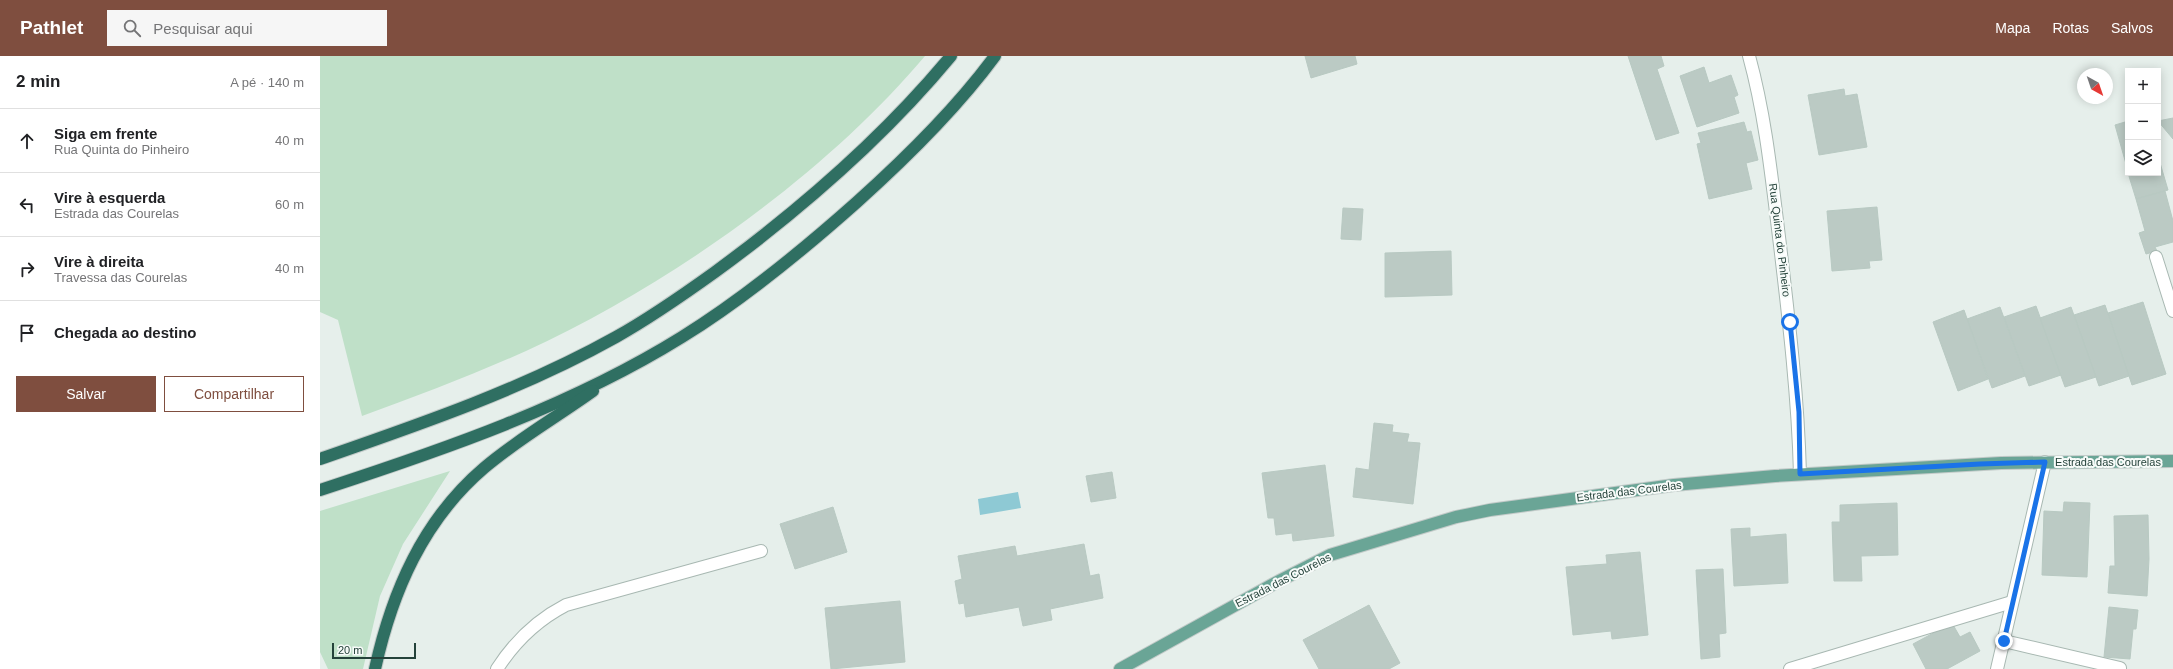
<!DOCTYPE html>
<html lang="pt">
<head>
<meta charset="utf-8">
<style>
  :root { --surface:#fff; --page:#f6f6f6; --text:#202124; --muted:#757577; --line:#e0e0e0; --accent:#7f4e3f }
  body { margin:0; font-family:Helvetica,sans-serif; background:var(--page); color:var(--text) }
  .controls { position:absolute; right:12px; top:12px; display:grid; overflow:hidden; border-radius:0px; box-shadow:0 2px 10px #0003 }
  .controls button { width:36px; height:36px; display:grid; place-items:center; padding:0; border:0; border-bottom:1px solid var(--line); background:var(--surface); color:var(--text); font:20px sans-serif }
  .compass { position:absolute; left:1757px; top:12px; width:36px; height:36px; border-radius:50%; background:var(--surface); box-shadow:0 2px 10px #0003; rotate:140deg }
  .scale { position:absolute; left:12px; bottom:10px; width:84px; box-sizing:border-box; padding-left:4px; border:2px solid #24423a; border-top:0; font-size:11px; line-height:14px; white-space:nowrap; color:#24423a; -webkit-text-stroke:3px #f7fbf9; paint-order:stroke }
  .stop { position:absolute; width:12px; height:12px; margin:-9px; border:3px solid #1a73e8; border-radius:50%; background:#fff }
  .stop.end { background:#1a73e8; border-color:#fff; box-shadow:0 1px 4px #0008 }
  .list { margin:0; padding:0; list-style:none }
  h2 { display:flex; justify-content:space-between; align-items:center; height:52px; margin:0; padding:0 16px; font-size:17px }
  h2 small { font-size:13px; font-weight:400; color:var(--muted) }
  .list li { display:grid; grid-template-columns:26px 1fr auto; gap:12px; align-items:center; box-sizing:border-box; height:64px; padding:0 16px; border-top:1px solid var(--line) }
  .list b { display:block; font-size:15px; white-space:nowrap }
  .list p { margin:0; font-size:13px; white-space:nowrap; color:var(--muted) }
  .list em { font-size:13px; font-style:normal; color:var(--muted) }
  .actions { display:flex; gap:8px; padding:12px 16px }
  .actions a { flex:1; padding:9px 0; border:1px solid var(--accent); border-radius:0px; text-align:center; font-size:14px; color:var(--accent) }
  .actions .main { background:var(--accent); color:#fff }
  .icon { flex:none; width:22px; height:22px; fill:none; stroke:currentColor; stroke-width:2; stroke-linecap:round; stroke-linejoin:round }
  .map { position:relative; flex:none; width:1853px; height:613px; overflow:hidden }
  header { display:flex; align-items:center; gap:24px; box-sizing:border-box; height:56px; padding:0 20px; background:var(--accent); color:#fff }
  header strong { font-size:19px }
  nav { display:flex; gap:22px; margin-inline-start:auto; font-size:14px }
  .search { width:280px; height:36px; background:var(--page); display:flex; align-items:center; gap:10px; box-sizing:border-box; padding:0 14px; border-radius:0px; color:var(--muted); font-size:15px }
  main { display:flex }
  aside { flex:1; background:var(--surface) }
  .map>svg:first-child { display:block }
</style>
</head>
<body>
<header>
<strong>Pathlet</strong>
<div class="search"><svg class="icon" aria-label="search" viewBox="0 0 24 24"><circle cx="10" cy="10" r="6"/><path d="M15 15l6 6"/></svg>Pesquisar aqui</div>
<nav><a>Mapa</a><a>Rotas</a><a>Salvos</a></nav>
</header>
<main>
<aside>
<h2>2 min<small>A pé · 140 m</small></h2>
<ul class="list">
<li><svg class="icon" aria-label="ahead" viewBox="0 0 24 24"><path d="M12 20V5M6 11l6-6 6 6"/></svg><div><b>Siga em frente</b><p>Rua Quinta do Pinheiro</p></div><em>40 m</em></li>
<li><svg class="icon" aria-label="left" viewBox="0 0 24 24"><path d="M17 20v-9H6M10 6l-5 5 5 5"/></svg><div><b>Vire à esquerda</b><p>Estrada das Courelas</p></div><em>60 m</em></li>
<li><svg class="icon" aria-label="right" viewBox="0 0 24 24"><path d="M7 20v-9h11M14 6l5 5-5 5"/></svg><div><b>Vire à direita</b><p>Travessa das Courelas</p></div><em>40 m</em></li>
<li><svg class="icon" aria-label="arrive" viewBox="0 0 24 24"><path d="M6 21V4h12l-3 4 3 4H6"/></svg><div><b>Chegada ao destino</b></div></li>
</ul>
<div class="actions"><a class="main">Salvar</a><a>Compartilhar</a></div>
</aside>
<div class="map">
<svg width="1853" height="613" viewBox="0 0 1853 613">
  <rect width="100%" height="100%" fill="#e6efeb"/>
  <!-- green -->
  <g fill="#bfe0c8">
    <path d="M0 0H605C504 120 348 230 206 295 152 319 97 340 42 360L18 264 0 256Z"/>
    <path d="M130 415 83 488 60 540 43 613H8L0 596V455Z"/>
  </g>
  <!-- water -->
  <path fill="#8ec9d4" d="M698 436 701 452 660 459 658 443Z"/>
  <!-- building -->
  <g fill="#bbcac4" stroke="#b8c9c2">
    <path d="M985 0H1035L1037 8 991 22Z"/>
    <path d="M1308 0H1341L1344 10 1337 13 1359 77 1336 84Z"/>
    <path d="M1384 11 1389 27 1411 19 1418 39 1414 41 1419 57 1377 71 1360 20Z"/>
    <path d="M1524 33 1525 40 1537 38 1547 91 1499 99 1488 39Z"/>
    <path d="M1853 62V83L1838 65Z"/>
    <path d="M1424 66 1427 76 1431 75 1438 104 1426 107 1432 133 1389 143 1377 88 1381 87 1378 77Z"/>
    <path d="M1805 66 1808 77V115L1795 69Z"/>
    <path d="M1838 100 1848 134 1816 143 1808 117H1838Z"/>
    <path d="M1845 135 1853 165V186L1835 191 1837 195 1826 198 1819 177 1825 175 1816 143Z"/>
    <path d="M1557 151 1562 204 1549 205 1550 212 1512 215 1507 155Z"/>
    <path d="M1023 152 1043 153 1041 184 1021 183Z"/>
    <path d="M1131 195 1132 239 1065 241V197Z"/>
    <path d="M1823 246 1846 318 1812 329 1788 257Z"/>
    <path d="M1785 249 1809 320 1779 330 1754 259Z"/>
    <path d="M1716 250 1741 319 1709 330 1684 261Z"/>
    <path d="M1680 251 1705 320 1672 332 1647 263Z"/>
    <path d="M1751 251 1776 321 1745 331 1720 262Z"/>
    <path d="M1644 254 1668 323 1638 335 1613 266Z"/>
    <path d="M1054 367 1073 369 1072 376 1089 378 1087 386 1100 387 1093 448 1033 441 1036 412 1049 414Z"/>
    <path d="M1005 409 1014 480 973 485 972 477 956 479 954 462H948L942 417Z"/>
    <path d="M792 416 796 442 771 446 766 420Z"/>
    <path d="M1744 446 1770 447 1767 521 1722 519 1724 455 1743 456Z"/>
    <path d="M1577 447 1578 499 1541 500 1542 525H1514L1512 466H1520V449Z"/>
    <path d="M513 451 527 496 475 513 460 468Z"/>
    <path d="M1828 459 1829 503 1827 540 1788 537 1790 510H1795L1794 460Z"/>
    <path d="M1430 472V481L1466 478 1468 527 1414 530 1411 473Z"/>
    <path d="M764 488 770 520 779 518 783 542 730 553 732 564 703 570 699 551 646 561 644 547 639 548 635 525 642 523 638 500 695 490 697 500Z"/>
    <path d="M1320 496 1328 579 1292 583 1291 575 1253 579 1246 511 1287 508 1286 499Z"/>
    <path d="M1403 513 1406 577 1399 578 1400 601 1381 603 1376 514Z"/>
    <path d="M580 545 585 606 511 613 505 552Z"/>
    <path d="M1049 549 1080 607 1069 613H999L983 584Z"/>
    <path d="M1789 551 1818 554 1816 573H1813L1810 603 1784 601Z"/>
    <path d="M1632 567 1640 581 1650 576 1660 595 1627 613H1606L1593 588Z"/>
  </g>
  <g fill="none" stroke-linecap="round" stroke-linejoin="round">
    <!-- minor casing -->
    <g stroke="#a8b8b2" stroke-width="14">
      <g id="minor">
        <path d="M1429 0C1446 62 1452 125 1460 189 1469 265 1478 341 1480 418"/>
        <path d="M1836 201 1853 255"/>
        <path d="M1684 585 1800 612"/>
        <path d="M177 613C195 585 217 564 246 549L441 495"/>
        <path d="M1470 613 1692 546"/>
        <path d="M1677 613 1725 406"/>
      </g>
    </g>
    <!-- major casing -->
    <g stroke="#c2cac8" stroke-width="14">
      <path id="major" d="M800 613 959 525 1010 499 1136 461 1170 454 1354 429 1455 420 1681 407 1853 405"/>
    </g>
    <!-- highway casing -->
    <g stroke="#c2cac8" stroke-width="14">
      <g id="highway">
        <path d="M0 403C101 368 203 333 296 281 330 262 363 239 395 216 481 153 563 82 631 0"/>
        <path d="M0 434C123 394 251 350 362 281 425 242 482 195 537 146 586 102 636 53 675 0"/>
        <path d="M55 613C72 536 103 464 164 412 198 383 237 361 273 335"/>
      </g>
    </g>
    <!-- minor -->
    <use href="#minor" stroke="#fff" stroke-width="12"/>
    <!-- major -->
    <use href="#major" stroke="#6aa596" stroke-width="12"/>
    <!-- highway -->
    <use href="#highway" stroke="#2f6f62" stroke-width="12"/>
  </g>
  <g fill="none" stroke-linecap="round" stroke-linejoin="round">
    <!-- route -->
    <path stroke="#1a73e8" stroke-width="5" d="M1470 266 1479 356 1480 418 1660 408 1725 406 1684 585"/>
  </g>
  <g text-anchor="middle" stroke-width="4" stroke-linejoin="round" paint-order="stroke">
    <!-- street labels -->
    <g font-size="11" fill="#24423a" stroke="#f7fbf9">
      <text transform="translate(1460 184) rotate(83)" y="4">Rua Quinta do Pinheiro</text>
      <text x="1788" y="410">Estrada das Courelas</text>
      <text transform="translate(1309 435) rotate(-7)" y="4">Estrada das Courelas</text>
      <text transform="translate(963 524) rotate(-27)" y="4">Estrada das Courelas</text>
    </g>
  </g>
</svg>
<div class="controls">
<button>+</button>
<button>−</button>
<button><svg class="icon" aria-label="layers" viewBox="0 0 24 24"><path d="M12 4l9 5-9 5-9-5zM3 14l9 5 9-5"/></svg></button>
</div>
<svg class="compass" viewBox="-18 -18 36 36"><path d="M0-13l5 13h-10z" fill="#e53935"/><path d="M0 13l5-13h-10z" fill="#757577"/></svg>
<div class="scale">20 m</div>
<div class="stop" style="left:1470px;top:266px"></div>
<div class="stop end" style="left:1684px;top:585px"></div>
</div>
</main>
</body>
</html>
